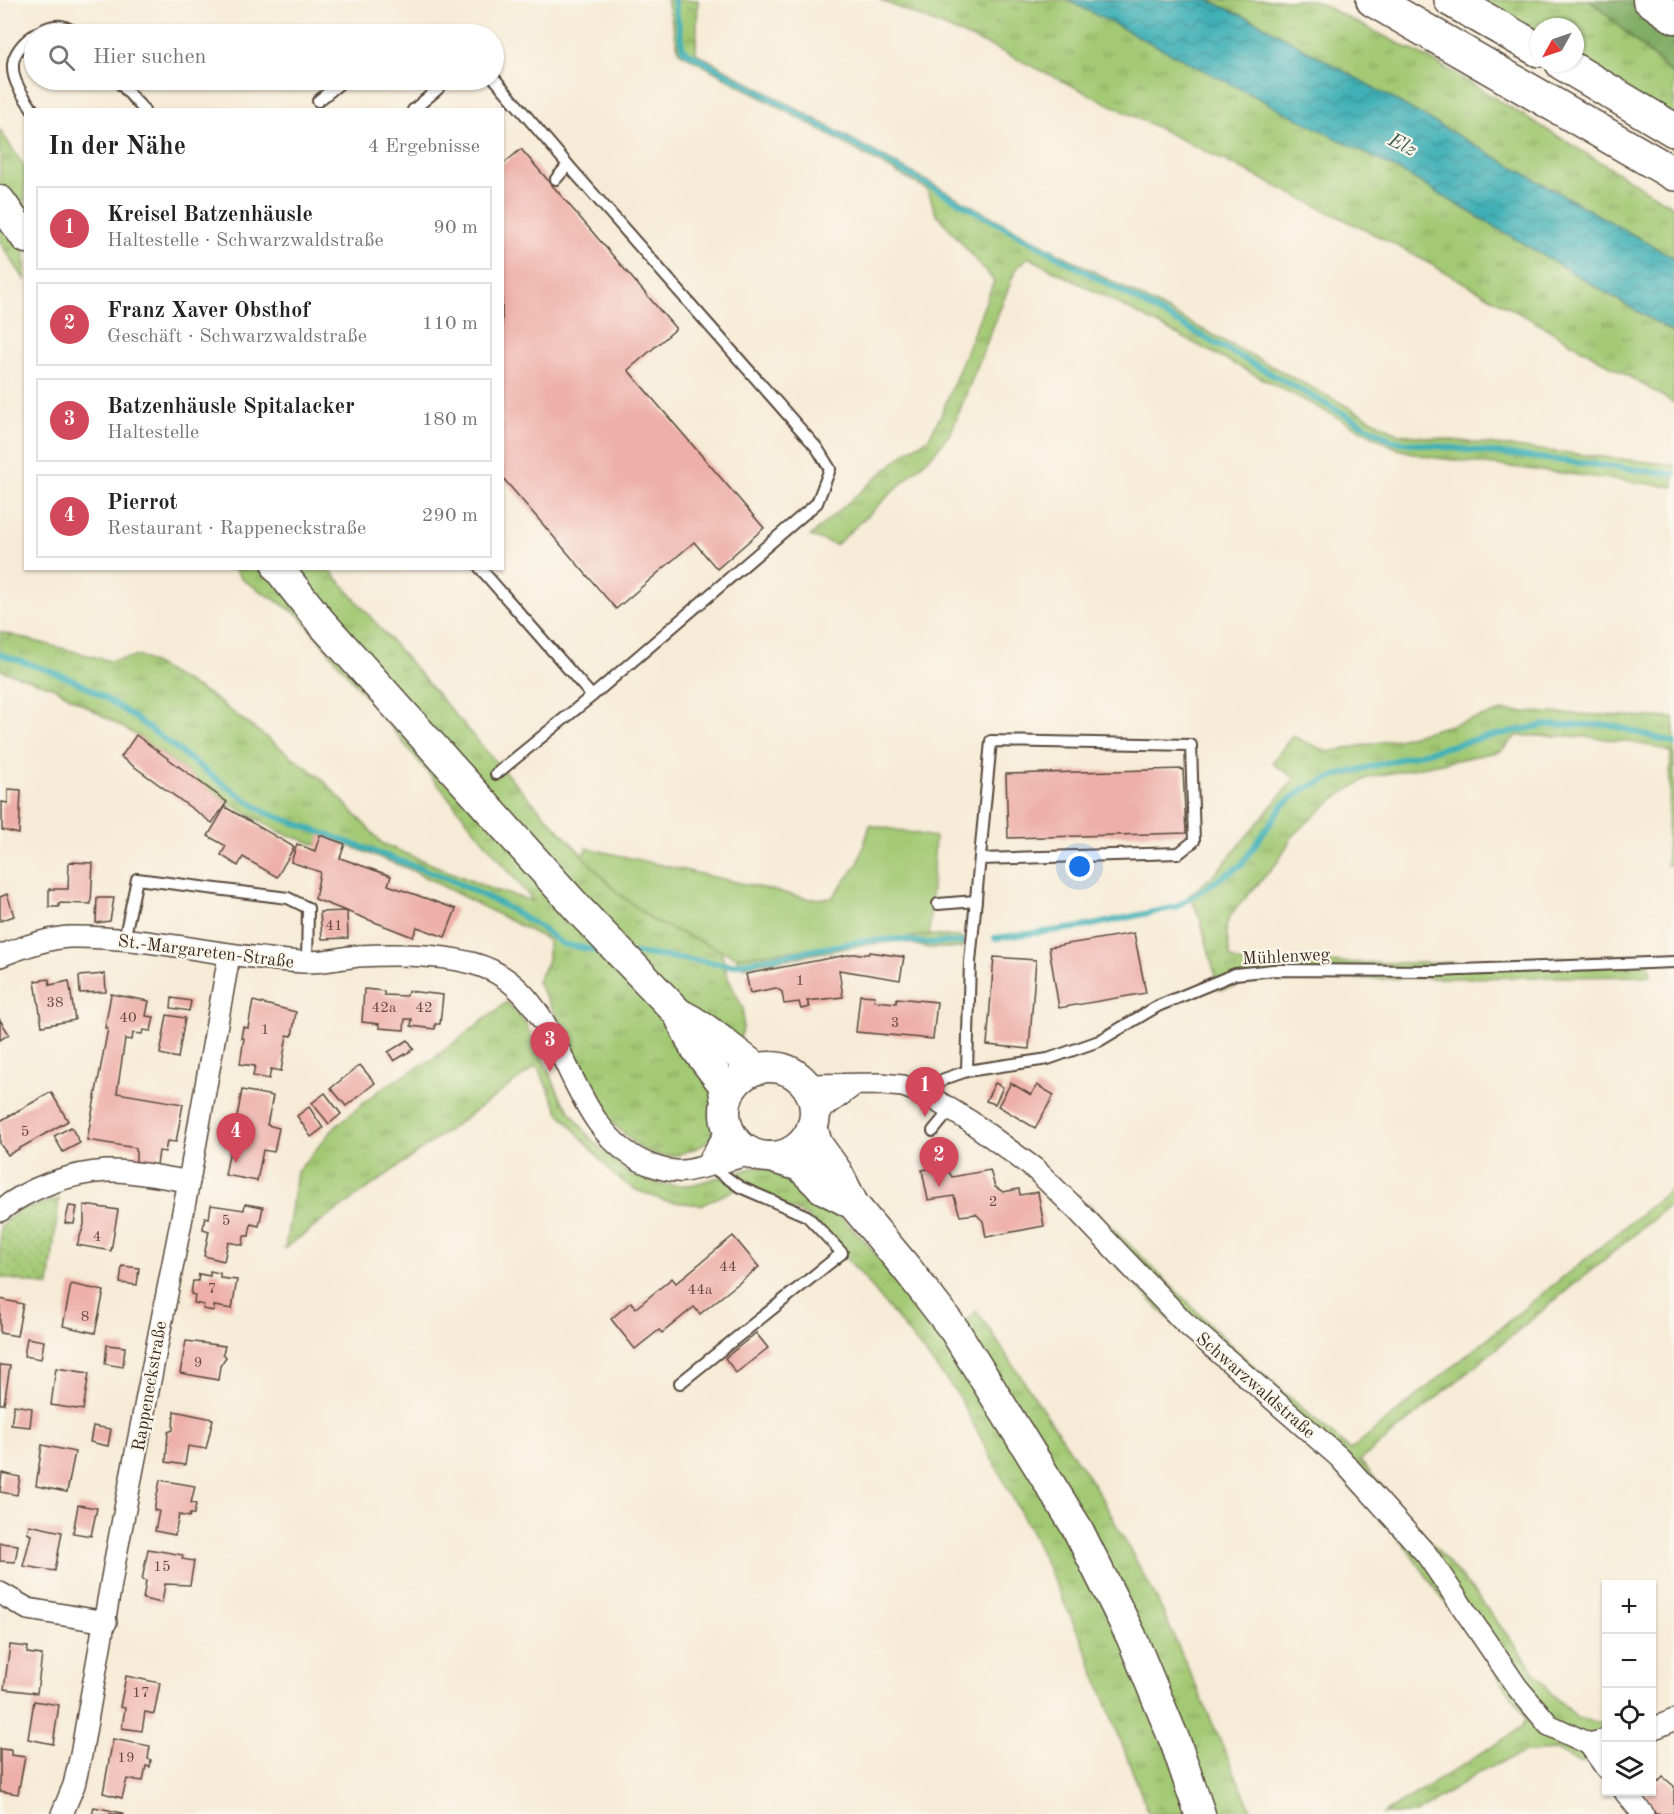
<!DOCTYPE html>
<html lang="de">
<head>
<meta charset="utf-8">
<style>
  :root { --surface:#fff; --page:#f2f2f2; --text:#222; --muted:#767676; --line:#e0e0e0; --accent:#d1495b }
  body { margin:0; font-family:"Old Standard TT",serif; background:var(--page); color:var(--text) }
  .controls { position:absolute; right:18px; bottom:18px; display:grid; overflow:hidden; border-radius:0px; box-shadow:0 2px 4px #0004 }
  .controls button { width:54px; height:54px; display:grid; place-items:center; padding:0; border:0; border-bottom:2px solid var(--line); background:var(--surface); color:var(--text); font:30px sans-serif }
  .compass { position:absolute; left:1530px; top:18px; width:54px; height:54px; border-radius:50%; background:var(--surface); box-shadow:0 2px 4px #0004; rotate:230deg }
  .you { position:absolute; left:1080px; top:867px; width:21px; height:21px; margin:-15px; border:4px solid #fff; border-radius:50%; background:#1a73e8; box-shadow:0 0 0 9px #1a73e833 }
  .badge { display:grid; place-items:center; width:39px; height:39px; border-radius:50%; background:var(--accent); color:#fff; font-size:20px; font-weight:700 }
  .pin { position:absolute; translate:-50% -50px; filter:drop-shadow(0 2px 3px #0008) }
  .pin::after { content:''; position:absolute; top:32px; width:21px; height:18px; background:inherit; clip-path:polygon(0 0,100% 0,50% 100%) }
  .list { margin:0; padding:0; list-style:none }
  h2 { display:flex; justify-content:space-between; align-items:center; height:78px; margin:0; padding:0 24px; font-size:26px }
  h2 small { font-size:20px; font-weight:400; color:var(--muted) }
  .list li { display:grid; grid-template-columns:39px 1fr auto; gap:18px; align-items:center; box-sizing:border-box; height:84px; margin:0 12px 12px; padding:0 12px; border:2px solid var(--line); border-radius:0px }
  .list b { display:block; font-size:22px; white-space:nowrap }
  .list p { margin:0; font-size:20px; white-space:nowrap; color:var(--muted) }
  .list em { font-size:20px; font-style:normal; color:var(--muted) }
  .icon { flex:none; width:33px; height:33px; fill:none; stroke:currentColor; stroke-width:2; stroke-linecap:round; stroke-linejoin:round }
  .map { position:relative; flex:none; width:1674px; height:1814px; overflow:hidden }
  .search { position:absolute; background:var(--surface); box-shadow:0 2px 4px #0004; left:24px; top:24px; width:480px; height:66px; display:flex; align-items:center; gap:15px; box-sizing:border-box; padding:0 21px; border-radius:33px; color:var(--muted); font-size:22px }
  .panel { position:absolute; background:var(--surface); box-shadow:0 2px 4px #0004; left:24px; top:108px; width:480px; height:462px; border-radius:0px }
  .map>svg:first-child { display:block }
</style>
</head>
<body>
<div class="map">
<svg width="1674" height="1814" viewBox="0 0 1674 1814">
  <defs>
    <pattern id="grass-tufts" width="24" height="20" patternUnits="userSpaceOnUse" patternTransform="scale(1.5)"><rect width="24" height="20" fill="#a3c974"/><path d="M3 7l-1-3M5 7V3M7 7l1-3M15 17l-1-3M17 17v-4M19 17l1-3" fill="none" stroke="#86a35f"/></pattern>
    <pattern id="forest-crowns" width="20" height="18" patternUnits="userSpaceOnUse" patternTransform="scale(1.5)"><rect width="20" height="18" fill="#82ad66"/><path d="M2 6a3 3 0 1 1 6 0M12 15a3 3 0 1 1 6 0" fill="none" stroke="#6c8d53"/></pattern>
    <pattern id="park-dots" width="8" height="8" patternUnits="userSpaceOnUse" patternTransform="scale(1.5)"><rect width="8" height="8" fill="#a3c974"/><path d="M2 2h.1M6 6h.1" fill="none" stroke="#86a35f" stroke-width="1.8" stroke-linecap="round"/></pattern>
    <pattern id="water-waves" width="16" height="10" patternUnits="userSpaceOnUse" patternTransform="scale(1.5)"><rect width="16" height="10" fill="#3fb0b6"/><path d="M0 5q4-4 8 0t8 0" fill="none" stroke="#368f93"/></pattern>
  </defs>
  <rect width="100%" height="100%" fill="#fbf7ec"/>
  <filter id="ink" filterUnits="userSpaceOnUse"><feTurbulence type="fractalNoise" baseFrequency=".0167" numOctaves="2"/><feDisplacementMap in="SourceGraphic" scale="12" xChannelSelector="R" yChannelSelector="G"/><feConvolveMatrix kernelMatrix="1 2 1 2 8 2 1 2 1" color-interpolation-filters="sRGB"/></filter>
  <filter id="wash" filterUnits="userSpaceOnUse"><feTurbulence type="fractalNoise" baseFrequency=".008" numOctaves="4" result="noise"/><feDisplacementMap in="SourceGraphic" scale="24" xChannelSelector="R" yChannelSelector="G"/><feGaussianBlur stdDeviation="1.35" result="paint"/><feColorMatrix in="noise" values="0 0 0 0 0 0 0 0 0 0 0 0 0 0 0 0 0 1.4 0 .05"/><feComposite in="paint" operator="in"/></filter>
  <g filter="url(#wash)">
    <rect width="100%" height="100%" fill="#f6ebd6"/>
    <!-- grass -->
    <g fill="url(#grass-tufts)" stroke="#6f7a49" stroke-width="1.5">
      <path d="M667 0H698L696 53 1014 229 1399 434 1674 465V487L1429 457 1398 449 1028 257 1016 269 951 432 934 453 836 545 810 536 906 452 928 439 941 415 994 281 935 212 928 190 679 52Z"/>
      <path d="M880 0H1067L1111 21 1406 174 1674 333V403L1541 325 1394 244 995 48Z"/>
      <path d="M1208 0H1313L1439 64 1674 207V258L1259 23Z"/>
      <path d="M1451 0H1590L1674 76V130L1575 63V27H1539V50Z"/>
      <path d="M0 130 25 168V280L0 242Z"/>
      <path d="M234 569H329L502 769 616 891 654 921 720 948 728 978 743 1008V1029L733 1060 711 1079 718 1106V1134L699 1147 677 1155 662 1156 643 1150 610 1121 583 1078 563 1028 537 982 548 960V940L409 869 321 835 317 845 280 832 227 802 136 735 55 688 0 670V632L110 661 140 656 208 694 321 778 383 844 491 889 533 901 299 615 243 580Z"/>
      <path d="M1503 711 1674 718V865H1667L1671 752C1617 736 1572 735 1516 736L1501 751 1367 778 1334 799 1294 834 1276 864 1232 913 1226 926 1230 957 1238 962 1431 963 1648 955 1651 976 1265 980 1219 990 1200 918 1189 895 1216 873 1295 778 1272 763 1292 736 1328 752 1398 739Z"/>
      <path d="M929 935 962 937 963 948H928L901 941 863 945 743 967 736 957Z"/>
      <path d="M507 1002 525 1022 562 1100 590 1138 626 1172 661 1185H691L756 1167 780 1169 803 1180 866 1242 944 1340 977 1311 1099 1493 1158 1601 1253 1814H1149L1083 1643 1029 1528 956 1392 861 1274 807 1216 740 1187 702 1205 665 1201 634 1189 614 1175 559 1112 537 1066 285 1248 297 1172 335 1127 381 1089 434 1058Z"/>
      <path d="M1674 1187V1202L1360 1461 1479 1598 1551 1693 1577 1718 1606 1724V1731L1583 1764 1556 1750 1526 1752 1481 1771 1416 1814H1383L1520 1729 1526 1720 1522 1710 1403 1543 1330 1466 1195 1346 1073 1220 1088 1204 1238 1352 1350 1450Z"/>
    </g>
    <!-- forest -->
    <path fill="url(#forest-crowns)" stroke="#5e6c42" stroke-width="1.5" d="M1590 0H1674V76Z"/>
    <!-- park -->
    <path fill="url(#park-dots)" stroke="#6f7a49" stroke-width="1.5" d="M59 1199 49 1286 0 1277V1225L20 1210Z"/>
    <!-- garden -->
    <path fill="#a3c974" stroke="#6f7a49" stroke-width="1.5" d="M870 825 935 837 929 935 736 957 654 921 616 891 582 855 587 848 810 899 832 898 858 864Z"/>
    <!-- water -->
    <path fill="url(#water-waves)" stroke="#3d6d6a" stroke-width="1.5" d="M1067 0H1208L1259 23 1674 258V333L1406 174Z"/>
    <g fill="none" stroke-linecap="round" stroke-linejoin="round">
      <!-- stream -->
      <g stroke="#3fb0b6" stroke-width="6">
        <path d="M674 0 683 50 1393 441 1674 474"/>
        <path d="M0 654C29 665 63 673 90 689 153 725 205 776 267 813L447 878 501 904 540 927 562 944 604 952"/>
        <path d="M995 938 1083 927 1176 907 1241 865 1283 805 1304 789 1335 776 1481 738 1545 725H1611L1674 743"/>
        <path d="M635 953 732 965 863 941 899 939 924 943 962 942"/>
      </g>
    </g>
    <g id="blocks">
      <!-- building -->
      <g fill="#edafa7">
        <path d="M521 149 676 329 628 370 764 528 717 569 694 542 616 609 502 477V165Z"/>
        <path d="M136 735 227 802 212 823 121 757Z"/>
        <path d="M1183 769 1186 833 1008 838 1006 774Z"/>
        <path d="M8 789 21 790 19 834 2 830V802L8 803Z"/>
        <path d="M225 807 294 847 277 877 243 857 238 866 221 855 226 846 208 836Z"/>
        <path d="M320 835 345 844 340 858 391 876 388 885 456 909 445 937 417 927 413 937 315 899 320 872 291 862 297 844 315 851Z"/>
        <path d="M69 862 93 863 91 904 59 903V907H49V889H68Z"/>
        <path d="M7 894 14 916 0 921V897Z"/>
        <path d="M97 898H114L110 921 96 923Z"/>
        <path d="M347 911 348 938 322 939 320 912Z"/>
        <path d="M1134 933 1146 993 1059 1008 1049 947Z"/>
        <path d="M870 952 904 957 900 980 839 970 843 997 807 1001 810 1007 801 1009 799 1002 784 1004 782 992 776 988 750 993 746 974 852 954H869Z"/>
        <path d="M994 957 1036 960 1029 1049 987 1045Z"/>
        <path d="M105 974 106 992 80 993 79 976Z"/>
        <path d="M49 979 50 985 69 981 75 1020 42 1026 35 981Z"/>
        <path d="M364 989 384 991V995L406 996 408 991 443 995 440 1024H435V1029L411 1026 412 1019H405L404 1030 379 1028V1024L362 1022Z"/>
        <path d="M111 994 149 1001 146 1016 154 1017 151 1031 143 1030 142 1034 133 1033 132 1040 125 1039 117 1093 183 1104 176 1142 167 1141 165 1152 159 1151 157 1165 136 1162V1148L87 1140 108 1028H105Z"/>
        <path d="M860 995 875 996 874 1001 896 1003 897 998 937 1002 933 1039 856 1032Z"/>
        <path d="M172 998 191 1001 189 1011 171 1008Z"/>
        <path d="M253 1001 296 1012 292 1036 287 1035 281 1071 271 1069 269 1079 253 1076 255 1066 240 1064 244 1038H241L243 1027 248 1028Z"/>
        <path d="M167 1015 185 1018 178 1058 160 1054Z"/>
        <path d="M0 1020 9 1034 0 1040Z"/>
        <path d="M408 1040 414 1049 394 1061 388 1052Z"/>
        <path d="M360 1065 375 1083 346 1106 331 1088Z"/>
        <path d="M995 1083 1003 1087 995 1104 986 1101Z"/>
        <path d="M1011 1083 1031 1095 1037 1085 1054 1095 1035 1128 998 1106Z"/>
        <path d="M242 1090 273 1096 267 1125 279 1128 274 1152 263 1150 257 1181 225 1175 231 1145 227 1144 231 1121 236 1122Z"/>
        <path d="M51 1092 68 1121 8 1155 0 1144V1121Z"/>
        <path d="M325 1093 341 1114 329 1124 312 1103Z"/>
        <path d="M309 1107 323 1128 311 1137 297 1116Z"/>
        <path d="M71 1127 80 1143 63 1152 54 1136Z"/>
        <path d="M945 1166 952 1177 990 1170 995 1187 1003 1192 1019 1189 1020 1195 1038 1192 1044 1226 986 1237 983 1221 976 1214 960 1216 954 1196 928 1200 922 1170Z"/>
        <path d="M245 1204 263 1207 259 1226 251 1224 249 1236H244L243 1245 228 1242 224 1261 204 1256 209 1231 203 1229 205 1217 209 1218 211 1205 244 1210Z"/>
        <path d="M84 1205 118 1210 111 1251 77 1245 84 1225Z"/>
        <path d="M69 1206 77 1207 74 1224 65 1223Z"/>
        <path d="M733 1236 759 1267 700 1314 694 1307 662 1333 659 1330 635 1349 611 1319 631 1302 636 1308 672 1278 676 1283Z"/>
        <path d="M122 1266 139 1268 137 1285 120 1283Z"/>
        <path d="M210 1271 220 1273V1278L237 1280 232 1309 214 1306V1311L203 1309 204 1305 194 1303 195 1295 191 1294 193 1281H198L199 1274 210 1276Z"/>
        <path d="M71 1284 104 1291 95 1333 63 1326Z"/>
        <path d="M0 1299 23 1304 17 1336 0 1333Z"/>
        <path d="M756 1333 768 1348 736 1373 725 1358Z"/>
        <path d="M27 1338 44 1341 41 1359 24 1356Z"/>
        <path d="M186 1341 225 1346 223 1353 226 1357 220 1366 218 1380 180 1373Z"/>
        <path d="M107 1345 125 1347 123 1367 105 1364Z"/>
        <path d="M0 1365 10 1366 4 1404H0Z"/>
        <path d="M56 1368 89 1373 83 1410 51 1405Z"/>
        <path d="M14 1405 32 1408 30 1427 11 1425Z"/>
        <path d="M174 1411 213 1419 206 1449 188 1446 185 1465 166 1462 168 1432 173 1430Z"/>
        <path d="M93 1426 111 1429 108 1446 90 1442Z"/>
        <path d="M42 1445 75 1452 67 1492 36 1486Z"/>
        <path d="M2 1473 20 1477 17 1495 0 1492Z"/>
        <path d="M160 1480 195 1486 191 1503 196 1504 194 1514H190L189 1517 179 1515 175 1535 155 1531 159 1511 154 1510Z"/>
        <path d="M78 1505 97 1508 91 1536 73 1533Z"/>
        <path d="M29 1525 62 1532 55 1571 23 1566 31 1535 27 1533Z"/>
        <path d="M0 1543 18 1545 15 1562 0 1561Z"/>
        <path d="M148 1549 183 1555 182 1559 194 1561 190 1585 165 1584 162 1603 143 1599 146 1581 142 1580Z"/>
        <path d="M10 1645 28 1647 27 1653 42 1655 37 1693 4 1689Z"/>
        <path d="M126 1676 160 1683 154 1714 145 1712 142 1731 122 1728 125 1708 120 1707Z"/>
        <path d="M34 1701 59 1705 53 1744 28 1739Z"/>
        <path d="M113 1739 150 1746 148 1759 151 1760 150 1767 146 1766 143 1781 127 1779 122 1798 103 1793Z"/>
        <path d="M0 1749 11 1750V1755L25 1757 18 1794 0 1791Z"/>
        <path d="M1663 1777 1674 1786V1814H1656L1641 1800Z"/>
        <path d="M94 1807 123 1813V1814H92Z"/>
      </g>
    </g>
  </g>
  <g filter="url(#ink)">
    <use href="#blocks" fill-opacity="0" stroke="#57473a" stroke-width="1.5"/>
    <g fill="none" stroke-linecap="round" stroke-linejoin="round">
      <!-- lane casing -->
      <g stroke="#57473a" stroke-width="14">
        <g id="lane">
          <path d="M436 34H438"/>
          <path d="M494 78 568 165 556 179"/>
          <path d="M117 80 144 110"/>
          <path d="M318 101 344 80"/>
          <path d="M33 110C25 98 13 83 13 68 11 47 42 24 61 26 67 26 72 31 77 34"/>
          <path d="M413 110 438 89"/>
          <path d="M568 165 817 448 830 469 817 503 592 696"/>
          <path d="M480 568 592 696 496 774"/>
          <path d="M938 904 976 901"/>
          <path d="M124 940 137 879 288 898 308 908 307 963"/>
          <path d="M967 1071 970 962 991 741 1191 745 1194 841 1179 853 980 859"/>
          <path d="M927 1095 944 1079 967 1071 1048 1059 1099 1041 1158 1006 1235 974 1274 970 1436 971 1674 962"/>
          <path d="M933 1131 951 1109"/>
          <path d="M680 1383 842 1253 807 1216 740 1187 709 1165"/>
        </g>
      </g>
      <!-- street casing -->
      <g stroke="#57473a" stroke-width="24">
        <g id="street">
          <path d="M0 956C20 948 48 938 70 937 148 936 226 958 304 962 322 963 340 958 358 956 397 954 466 953 500 975 571 1019 567 1130 648 1164 659 1168 670 1172 683 1171 701 1169 733 1158 753 1154"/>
          <path d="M806 1085 880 1084 903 1086 927 1095 971 1122 1035 1169 1080 1213 1183 1321 1339 1457 1427 1555 1517 1687 1549 1725 1589 1744 1606 1740"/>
          <path d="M814 1115 854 1085"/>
          <path d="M707 1164 728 1129"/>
          <path d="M0 1211C28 1188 70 1173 107 1171 133 1170 163 1178 189 1181"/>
          <path d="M0 1593 28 1609 106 1622"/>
          <path d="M1652 1729 1674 1720"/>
          <path d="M1589 1744 1606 1768"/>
          <path d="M1625 1792 1643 1814"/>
          <path d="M62 1814 74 1785 81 1755 116 1555 189 1181 229 956"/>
        </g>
      </g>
      <!-- secondary casing -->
      <g stroke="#57473a" stroke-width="33">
        <g id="secondary">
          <path d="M1648 0 1674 18"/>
          <path d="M0 201 26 238"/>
          <path d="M278 568 320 621 582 913 678 1013 694 1046 723 1084 726 1102"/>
          <path d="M678 1013C709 1028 729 1049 758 1069"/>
          <circle cx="770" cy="1112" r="45"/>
          <path d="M812 1127 817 1144 837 1172 853 1204 908 1270 955 1331 1077 1528 1131 1636 1176 1744 1200 1814"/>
          <path d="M770 1157 800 1166 822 1188 853 1204"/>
        </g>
      </g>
      <!-- highway casing -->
      <g stroke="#57473a" stroke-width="36">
        <g id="highway">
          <path d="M1373 0 1674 174"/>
          <path d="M1451 0 1539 50"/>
          <path d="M1562 63 1674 130"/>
        </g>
      </g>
      <!-- lane -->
      <use href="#lane" stroke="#fff" stroke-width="10"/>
      <!-- street -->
      <use href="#street" stroke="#fff" stroke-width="21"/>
      <!-- secondary -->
      <use href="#secondary" stroke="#fff" stroke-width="30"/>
      <!-- highway -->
      <use href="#highway" stroke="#fff" stroke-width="33"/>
    </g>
  </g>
  <g text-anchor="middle" stroke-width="4.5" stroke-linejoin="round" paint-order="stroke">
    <!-- number labels -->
    <g font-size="15" fill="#684b40">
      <text x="334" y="930">41</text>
      <text x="800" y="985">1</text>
      <text x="55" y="1007">38</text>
      <text x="384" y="1012">42a</text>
      <text x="424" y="1012">42</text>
      <text x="128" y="1022">40</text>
      <text x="895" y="1027">3</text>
      <text x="265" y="1034">1</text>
      <text x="25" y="1136">5</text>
      <text x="993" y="1206">2</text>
      <text x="226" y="1225">5</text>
      <text x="97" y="1241">4</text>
      <text x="728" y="1271">44</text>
      <text x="212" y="1293">7</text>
      <text x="700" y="1294">44a</text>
      <text x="85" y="1321">8</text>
      <text x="198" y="1367">9</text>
      <text x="162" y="1571">15</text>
      <text x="141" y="1697">17</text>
      <text x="126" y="1762">19</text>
    </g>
    <!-- street labels -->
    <g font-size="18" fill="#3b2a1e" stroke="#fbf7ec">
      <text transform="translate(206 951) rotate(7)" y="6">St.-Margareten-Straße</text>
      <text transform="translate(1286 956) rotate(-3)" y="6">Mühlenweg</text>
      <text transform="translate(1256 1385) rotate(41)" y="6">Schwarzwaldstraße</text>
      <text transform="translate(149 1386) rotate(-80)" y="6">Rappeneckstraße</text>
    </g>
    <!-- water labels -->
    <g font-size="20" font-style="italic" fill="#3c5953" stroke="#fbf7ec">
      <text transform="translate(1403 144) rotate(27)" y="7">Elz</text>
    </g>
  </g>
</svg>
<div class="controls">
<button>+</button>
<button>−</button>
<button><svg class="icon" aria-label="locate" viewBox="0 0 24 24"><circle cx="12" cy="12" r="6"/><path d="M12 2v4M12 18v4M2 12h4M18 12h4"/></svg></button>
<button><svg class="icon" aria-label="layers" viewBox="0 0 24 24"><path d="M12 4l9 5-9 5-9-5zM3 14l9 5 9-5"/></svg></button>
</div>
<svg class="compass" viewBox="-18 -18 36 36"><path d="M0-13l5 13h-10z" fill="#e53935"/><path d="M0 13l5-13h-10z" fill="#767676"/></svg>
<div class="you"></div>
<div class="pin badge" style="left:925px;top:1117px">1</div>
<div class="pin badge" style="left:939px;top:1187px">2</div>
<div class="pin badge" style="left:550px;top:1072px">3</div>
<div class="pin badge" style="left:236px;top:1163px">4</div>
<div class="search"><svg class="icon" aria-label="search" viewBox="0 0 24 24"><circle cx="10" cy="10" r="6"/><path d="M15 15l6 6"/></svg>Hier suchen</div>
<section class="panel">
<h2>In der Nähe<small>4 Ergebnisse</small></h2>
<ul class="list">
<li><span class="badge">1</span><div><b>Kreisel Batzenhäusle</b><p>Haltestelle · Schwarzwaldstraße</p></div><em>90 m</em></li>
<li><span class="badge">2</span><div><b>Franz Xaver Obsthof</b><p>Geschäft · Schwarzwaldstraße</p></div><em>110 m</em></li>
<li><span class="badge">3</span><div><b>Batzenhäusle Spitalacker</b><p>Haltestelle</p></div><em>180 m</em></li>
<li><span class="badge">4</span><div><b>Pierrot</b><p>Restaurant · Rappeneckstraße</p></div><em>290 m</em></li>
</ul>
</section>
</div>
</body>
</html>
